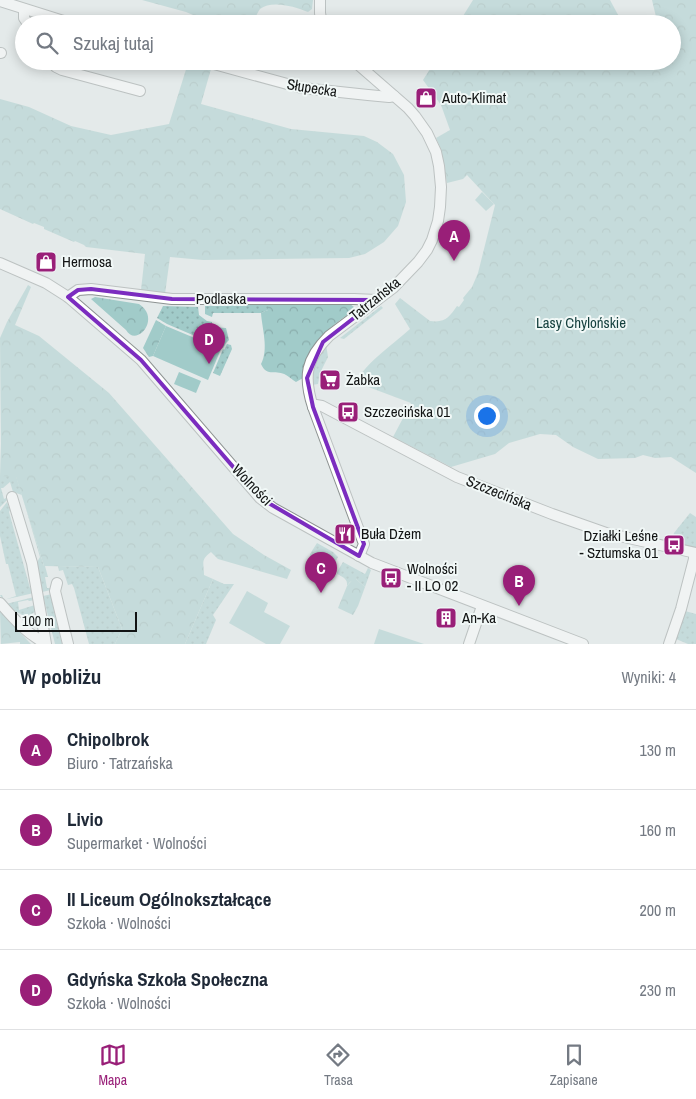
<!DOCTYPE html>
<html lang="pl">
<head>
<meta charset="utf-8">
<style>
  :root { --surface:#fff; --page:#f6f6f7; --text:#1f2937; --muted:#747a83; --line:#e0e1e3; --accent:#991f78 }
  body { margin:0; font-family:"Archivo Narrow",sans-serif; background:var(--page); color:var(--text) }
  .scale { position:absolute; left:15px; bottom:12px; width:122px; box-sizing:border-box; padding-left:5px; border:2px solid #121414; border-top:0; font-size:14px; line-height:18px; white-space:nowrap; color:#121414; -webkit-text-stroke:4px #f1f8f7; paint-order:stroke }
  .you { position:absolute; left:486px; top:415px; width:18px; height:18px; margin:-12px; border:4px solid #fff; border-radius:50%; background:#1a73e8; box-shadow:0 0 0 8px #1a73e833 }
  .badge { display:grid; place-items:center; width:32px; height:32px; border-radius:50%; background:var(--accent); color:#fff; font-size:16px; font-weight:700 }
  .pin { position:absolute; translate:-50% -41px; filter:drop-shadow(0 1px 2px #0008) }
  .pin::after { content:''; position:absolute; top:26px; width:18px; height:15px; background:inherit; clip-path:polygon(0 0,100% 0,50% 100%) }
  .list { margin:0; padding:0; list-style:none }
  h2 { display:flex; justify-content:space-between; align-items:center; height:65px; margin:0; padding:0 20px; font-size:21px }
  h2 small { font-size:16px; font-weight:400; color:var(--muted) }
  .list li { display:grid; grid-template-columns:32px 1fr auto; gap:15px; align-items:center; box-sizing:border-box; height:80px; padding:0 20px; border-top:1px solid var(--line) }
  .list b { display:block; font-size:19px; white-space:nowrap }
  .list p { margin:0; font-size:16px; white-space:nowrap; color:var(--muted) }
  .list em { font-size:16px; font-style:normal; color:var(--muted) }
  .icon { flex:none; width:28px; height:28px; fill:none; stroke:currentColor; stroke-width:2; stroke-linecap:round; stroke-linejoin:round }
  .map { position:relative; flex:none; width:696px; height:644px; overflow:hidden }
  .search { position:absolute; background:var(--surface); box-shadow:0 2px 12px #0003; left:15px; right:15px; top:15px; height:55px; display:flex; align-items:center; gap:12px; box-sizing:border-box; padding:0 18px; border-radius:28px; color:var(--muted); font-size:19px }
  .sheet { height:385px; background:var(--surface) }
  nav { display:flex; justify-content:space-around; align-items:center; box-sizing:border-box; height:70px; border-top:1px solid var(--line); background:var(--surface); font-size:14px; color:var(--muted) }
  nav a { display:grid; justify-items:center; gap:2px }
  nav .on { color:var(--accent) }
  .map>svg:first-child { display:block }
</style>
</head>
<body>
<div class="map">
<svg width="696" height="644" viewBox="0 0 696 644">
  <defs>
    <pattern id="grass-dots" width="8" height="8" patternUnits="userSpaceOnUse" patternTransform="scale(1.25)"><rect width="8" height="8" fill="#a1cbc9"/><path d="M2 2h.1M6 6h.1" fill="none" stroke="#8aadac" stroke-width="1.8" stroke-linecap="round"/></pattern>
    <pattern id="forest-crowns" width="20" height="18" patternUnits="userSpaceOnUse" patternTransform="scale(1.25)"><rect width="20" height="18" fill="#a1cbc9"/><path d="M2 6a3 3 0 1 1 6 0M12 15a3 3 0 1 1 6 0" fill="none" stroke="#8aadac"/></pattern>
  </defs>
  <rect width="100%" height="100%" fill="#e4eaea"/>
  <!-- grass -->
  <g fill="url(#grass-dots)">
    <path d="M235 305H268V310L261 313H213L212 317 205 314V306Z"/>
    <path d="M163 306 198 307 199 315 207 321 212 322V327L226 328 229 340 226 343 223 348 167 324 157 318Z"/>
    <path d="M381 306 383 308 344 339 340 338Z"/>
    <path d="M227 344 231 345 232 349 220 376 213 373 223 349 224 350Z"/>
    <path d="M326 344 328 357 320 373 318 384 312 385C311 369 317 357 326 344Z"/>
    <path d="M0 476H16L44 566H45L48 577H45L47 588H51V590L42 592 37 562 40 557 22 495 13 492 10 482 3 488H1L4 499 6 498 7 500 0 507Z"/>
    <path d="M7 502 10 510 9 512 30 588 34 591V593L3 600 0 595H2L4 600 16 596 8 564H6L0 536V511Z"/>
    <path d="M690 513 696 517V547H690L671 543 674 533Z"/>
    <path d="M317 543 333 552 338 557 331 570 324 567 330 563 315 555 310 558V554Z"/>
    <path d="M343 562 365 574 368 568 371 570 365 587 356 579 350 582 347 586C348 579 343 577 337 574V572Z"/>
    <path d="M58 566 98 567 122 629 115 644H89L74 588 72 584 68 585 63 570 59 571Z"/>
    <path d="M213 579 224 584H234L213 615 216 620 206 644H185Z"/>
    <path d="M52 594 54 599 52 602 62 644H55L43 596Z"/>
    <path d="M34 597 35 600 29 601 28 600 18 602 19 610 35 605 36 611 30 615 23 616 21 614 12 610 6 604Z"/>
    <path d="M685 611 696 614V644H688L676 639Z"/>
  </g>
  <!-- forest -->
  <g fill="url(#forest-crowns)">
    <path d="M142 0H313L312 9 308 12C294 6 271 0 260 9 257 13 255 19 253 24H223L200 18 186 12Z"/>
    <path d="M473 0H610L623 24H458Z"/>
    <path d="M652 0H696V473L671 457 655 458 643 455 635 458 598 459 573 447 556 435 540 434 509 443 495 454 451 467 393 437 411 403 363 385 359 378C363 366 399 339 410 329L395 304 400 298 430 321C446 323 449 317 457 306L459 307 464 300 463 298 472 287 478 273 495 205 467 175 463 179 447 183 439 145 436 138 450 130 441 105 423 80 435 61H672V24H640L657 21Z"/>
    <path d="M188 63 211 69 201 104 291 129 364 136 377 142 393 154 404 175 406 202 398 226 384 242 365 254 349 258 203 260 170 257 165 294 141 290 145 254 86 247 84 245 75 241 74 242 44 229V227L34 223 33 224 0 209V99L29 107 71 126 111 135 169 124Z"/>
    <path d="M28 285 31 287 15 325 39 336 109 393 233 534 264 555 291 570 287 579 218 559 211 552C200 560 204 563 204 575L213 579 185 644H115L122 629 98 567 44 566 16 477 0 476 1 444 0 338 7 322Z"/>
    <path d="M95 297 139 304C162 319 136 348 126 330L91 299Z"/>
    <path d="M350 304 354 307V310C328 329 306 343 303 378L296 382C292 380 290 377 286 375 277 369 267 378 261 364 269 349 262 329 261 313L268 310V305Z"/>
    <path d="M156 320 166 326 153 356 149 357 143 348Z"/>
    <path d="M353 579H356L365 587 358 606 353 615 338 608 347 586Z"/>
    <path d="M0 611 29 642 31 644H20V642L1 644Z"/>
  </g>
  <!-- pitch -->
  <g fill="#a1cbc9">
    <path d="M482 192 494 204 486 211 475 200Z"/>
    <path d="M166 326 221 349 208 380 153 356Z"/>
    <path d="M179 372 201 381 196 393 174 384Z"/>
    <path d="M247 591 268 603 264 612 290 626 280 644H266L229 623Z"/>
    <path d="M379 629 424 644H374Z"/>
  </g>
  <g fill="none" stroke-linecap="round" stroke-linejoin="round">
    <!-- street casing -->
    <g stroke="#8d9392" stroke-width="12">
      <g id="street">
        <path d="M320 0V13L322 24"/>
        <path d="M0 1 73 24"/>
        <path d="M24 9V18L28 24"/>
        <path d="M0 53H1"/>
        <path d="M50 61 56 67 62 70 140 91"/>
        <path d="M203 61 302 88 368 95 389 97 394 96"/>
        <path d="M354 61 408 108 415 116 427 133 436 152 439 166 441 187 440 207 438 221 432 240 427 250 418 262 393 288 329 336C306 359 303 376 313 407L364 544 359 556"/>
        <path d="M0 263 46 283 68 297 141 360 260 498 273 508 372 563 583 644"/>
        <path d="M68 297 78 290 91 289 172 299H354L377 300"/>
        <path d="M313 407 316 405 322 406 457 477 552 514 606 533 696 553"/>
        <path d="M12 497 32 563 46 644"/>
        <path d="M57 583 55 591 68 644"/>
        <path d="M0 603C13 618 27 634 45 643"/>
        <path d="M469 644 482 606"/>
        <path d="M669 644 681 609 694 559V553"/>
      </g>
    </g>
    <!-- street -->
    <use href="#street" stroke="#fff" stroke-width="10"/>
  </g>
  <!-- marked area -->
  <path d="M0 0H696V644H0ZM91 289 172 299 377 300 323 342 307 378 313 407 364 544 359 556 260 498 141 360 68 297 78 290Z" fill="#e4eaea" fill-opacity=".55" fill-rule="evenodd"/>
  <path fill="none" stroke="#7b2cbf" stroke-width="4" stroke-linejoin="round" d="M91 289 172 299 377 300 323 342 307 378 313 407 364 544 359 556 260 498 141 360 68 297 78 290Z"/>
  <!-- icons -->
  <defs>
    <g id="shop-square" transform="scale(1.125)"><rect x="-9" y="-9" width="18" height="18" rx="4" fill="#991f78" stroke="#f1f8f7"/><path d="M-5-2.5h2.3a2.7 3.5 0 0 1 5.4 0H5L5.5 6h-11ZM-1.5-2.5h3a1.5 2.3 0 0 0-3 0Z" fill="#fff"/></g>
    <g id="supermarket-square" transform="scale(1.125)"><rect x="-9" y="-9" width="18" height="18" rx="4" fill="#991f78" stroke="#f1f8f7"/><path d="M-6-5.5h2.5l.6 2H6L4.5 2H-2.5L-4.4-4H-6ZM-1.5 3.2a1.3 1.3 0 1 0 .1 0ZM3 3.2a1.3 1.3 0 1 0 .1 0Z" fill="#fff"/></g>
    <g id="bus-square" transform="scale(1.125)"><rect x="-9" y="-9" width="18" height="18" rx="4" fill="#991f78" stroke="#f1f8f7"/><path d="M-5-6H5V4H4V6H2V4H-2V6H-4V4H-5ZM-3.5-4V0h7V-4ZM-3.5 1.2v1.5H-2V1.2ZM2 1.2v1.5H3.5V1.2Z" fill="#fff"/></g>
    <g id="restaurant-square" transform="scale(1.125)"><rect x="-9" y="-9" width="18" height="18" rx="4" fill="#991f78" stroke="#f1f8f7"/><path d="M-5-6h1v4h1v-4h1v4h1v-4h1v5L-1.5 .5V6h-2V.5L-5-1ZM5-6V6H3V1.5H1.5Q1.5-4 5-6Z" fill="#fff"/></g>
    <g id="building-square" transform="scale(1.125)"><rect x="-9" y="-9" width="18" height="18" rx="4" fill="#991f78" stroke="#f1f8f7"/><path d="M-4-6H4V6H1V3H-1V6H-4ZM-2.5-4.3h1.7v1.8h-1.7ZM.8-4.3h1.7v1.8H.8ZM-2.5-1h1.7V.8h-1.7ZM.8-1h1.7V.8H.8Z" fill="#fff"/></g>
  </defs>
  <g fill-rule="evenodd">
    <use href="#shop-square" x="426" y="98"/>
    <use href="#shop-square" x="46" y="262"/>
    <use href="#supermarket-square" x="330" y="380"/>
    <use href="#bus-square" x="348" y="412"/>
    <use href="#restaurant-square" x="345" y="534"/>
    <use href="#bus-square" x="674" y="545"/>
    <use href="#bus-square" x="391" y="578"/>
    <use href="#building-square" x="446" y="618"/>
  </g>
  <g text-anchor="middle" stroke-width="4" stroke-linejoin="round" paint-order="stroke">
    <!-- street labels -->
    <g font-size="15" fill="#121414" stroke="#f1f8f7">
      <text transform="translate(312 88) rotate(9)" y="5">Słupecka</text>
      <text x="221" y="304">Podlaska</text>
      <text transform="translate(375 299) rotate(-39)" y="5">Tatrzańska</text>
      <text transform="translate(252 485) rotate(46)" y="5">Wolności</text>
      <text transform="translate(499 493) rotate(22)" y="5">Szczecińska</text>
    </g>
    <!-- poi labels -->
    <g font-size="15" fill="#121414" stroke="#f1f8f7" text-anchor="start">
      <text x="442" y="103">Auto-Klimat</text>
      <text x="62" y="267">Hermosa</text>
      <text x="346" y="385">Żabka</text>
      <text x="364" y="417">Szczecińska 01</text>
      <text x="361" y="539">Buła Dżem</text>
      <text x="658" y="541" text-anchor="end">Działki Leśne<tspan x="658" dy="17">- Sztumska 01</tspan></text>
      <text x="407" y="574">Wolności<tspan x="407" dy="17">- II LO 02</tspan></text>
      <text x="462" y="623">An-Ka</text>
    </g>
    <!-- park labels -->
    <g font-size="15" fill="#143f3d" stroke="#f1f8f7">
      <text x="581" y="328">Lasy Chylońskie</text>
    </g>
  </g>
</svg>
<div class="scale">100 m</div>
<div class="you"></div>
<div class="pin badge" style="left:454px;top:261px">A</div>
<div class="pin badge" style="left:519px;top:606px">B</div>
<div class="pin badge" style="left:321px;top:593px">C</div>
<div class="pin badge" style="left:209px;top:364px">D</div>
<div class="search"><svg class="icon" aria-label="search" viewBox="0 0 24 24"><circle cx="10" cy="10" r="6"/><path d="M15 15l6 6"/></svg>Szukaj tutaj</div>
</div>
<section class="sheet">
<h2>W pobliżu<small>Wyniki: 4</small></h2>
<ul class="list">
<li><span class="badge">A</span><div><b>Chipolbrok</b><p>Biuro · Tatrzańska</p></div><em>130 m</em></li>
<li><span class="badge">B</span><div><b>Livio</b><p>Supermarket · Wolności</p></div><em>160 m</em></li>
<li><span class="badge">C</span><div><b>II Liceum Ogólnokształcące</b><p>Szkoła · Wolności</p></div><em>200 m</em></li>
<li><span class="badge">D</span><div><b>Gdyńska Szkoła Społeczna</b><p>Szkoła · Wolności</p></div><em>230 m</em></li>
</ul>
</section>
<nav>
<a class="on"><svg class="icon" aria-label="map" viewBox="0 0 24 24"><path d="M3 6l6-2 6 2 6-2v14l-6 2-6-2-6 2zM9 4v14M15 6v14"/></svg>Mapa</a>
<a><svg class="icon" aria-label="directions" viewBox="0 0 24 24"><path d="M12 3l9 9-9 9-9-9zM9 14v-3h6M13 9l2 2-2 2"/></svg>Trasa</a>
<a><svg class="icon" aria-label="saved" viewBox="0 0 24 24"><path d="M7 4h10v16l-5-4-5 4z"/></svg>Zapisane</a>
</nav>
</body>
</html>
